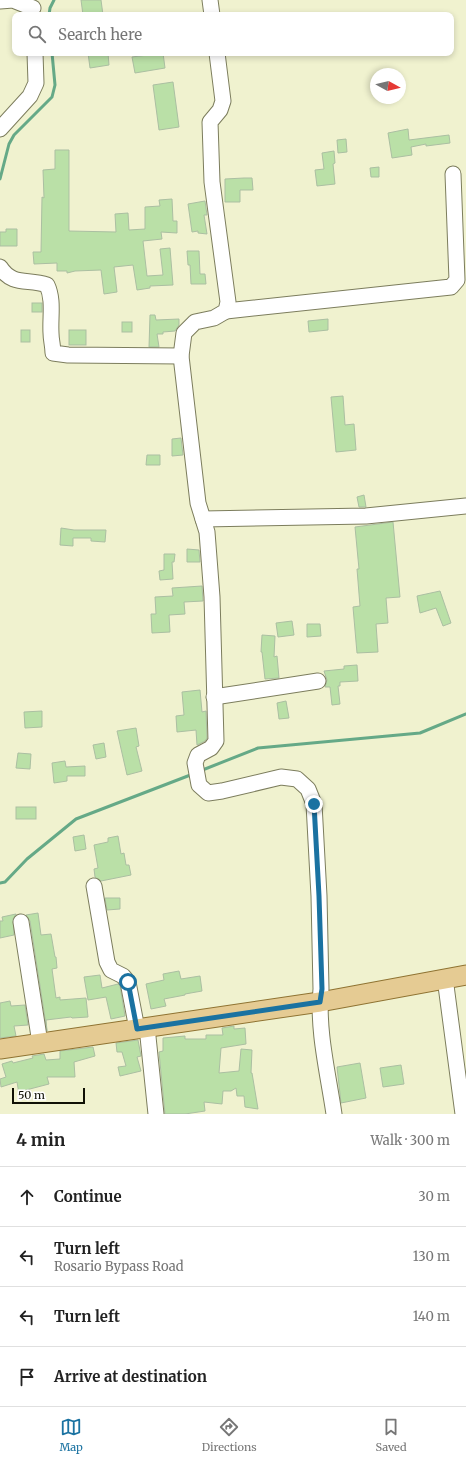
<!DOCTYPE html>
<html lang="en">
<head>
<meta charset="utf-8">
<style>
  :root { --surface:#fff; --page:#f6f6f6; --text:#222; --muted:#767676; --line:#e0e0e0; --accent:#1a72a1 }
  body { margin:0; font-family:Merriweather,serif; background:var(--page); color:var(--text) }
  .compass { position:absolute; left:370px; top:68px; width:36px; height:36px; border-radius:50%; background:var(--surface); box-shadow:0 2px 6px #0003; rotate:98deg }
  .scale { position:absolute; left:12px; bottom:10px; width:73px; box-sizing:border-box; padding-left:4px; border:2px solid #101105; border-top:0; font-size:11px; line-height:14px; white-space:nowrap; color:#101105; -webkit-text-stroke:3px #fff; paint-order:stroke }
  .stop { position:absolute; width:12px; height:12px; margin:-9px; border:3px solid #1a72a1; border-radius:50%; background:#fff }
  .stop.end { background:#1a72a1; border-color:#fff; box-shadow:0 1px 4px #0008 }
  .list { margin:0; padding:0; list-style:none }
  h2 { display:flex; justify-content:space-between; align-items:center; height:52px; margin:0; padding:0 16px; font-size:17px }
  h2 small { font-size:13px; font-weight:400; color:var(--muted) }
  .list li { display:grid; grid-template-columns:26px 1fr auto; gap:12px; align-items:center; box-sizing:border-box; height:60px; padding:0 16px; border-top:1px solid var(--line) }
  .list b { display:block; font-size:15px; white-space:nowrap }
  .list p { margin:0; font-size:13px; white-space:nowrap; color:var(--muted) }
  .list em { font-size:13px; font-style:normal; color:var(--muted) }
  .icon { flex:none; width:22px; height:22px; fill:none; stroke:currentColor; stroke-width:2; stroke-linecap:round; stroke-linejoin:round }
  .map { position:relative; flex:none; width:466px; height:1114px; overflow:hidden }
  .search { position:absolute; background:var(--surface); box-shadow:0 2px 6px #0003; left:12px; right:12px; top:12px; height:44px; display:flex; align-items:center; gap:10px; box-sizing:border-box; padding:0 14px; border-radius:8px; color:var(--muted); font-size:15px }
  .sheet { height:292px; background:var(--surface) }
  nav { display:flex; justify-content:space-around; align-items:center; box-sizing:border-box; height:56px; border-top:1px solid var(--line); background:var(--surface); font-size:11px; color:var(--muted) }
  nav a { display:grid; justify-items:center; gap:2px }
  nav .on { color:var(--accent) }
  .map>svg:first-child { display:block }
</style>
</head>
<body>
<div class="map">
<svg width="466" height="1114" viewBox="0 0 466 1114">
  <rect width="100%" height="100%" fill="#f0f2cf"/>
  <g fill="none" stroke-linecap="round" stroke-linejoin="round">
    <!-- stream -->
    <g stroke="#65a987" stroke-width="3">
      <path d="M49 15 50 8 54 0"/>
      <path d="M0 179 9 144 14 135 52 97 55 85 52 53"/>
      <path d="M200 771 258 748 420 733 466 714"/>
      <path d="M0 883 5 882 27 859 76 819 193 774"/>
    </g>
  </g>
  <!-- building -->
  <g fill="#bae0a7" stroke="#abbfa2">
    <path d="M81 0H101L103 15H83Z"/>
    <path d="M88 53H108L109 65 90 68Z"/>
    <path d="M163 53 165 68 135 73 132 57Z"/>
    <path d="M173 82 179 127 159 130 153 85Z"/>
    <path d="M408 129 409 140 449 135 450 143 426 146V144L411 147 412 155 392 158 388 133Z"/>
    <path d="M346 139 347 152 338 153 337 140Z"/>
    <path d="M55 150H69V231L116 232 115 214 128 213 129 230 145 229V207L160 206 159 200 172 199 173 221H177V233L161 232 162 239 143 241 147 276 163 275 160 249 170 248 173 285 150 286V288L137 290 133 265 114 267 117 292 104 294 101 270 75 271 67 273V271H57V263L34 264 33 252H41L42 197 44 198 43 170 55 169Z"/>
    <path d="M334 151 335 163 333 164 335 184 317 186 315 170 324 169 322 153Z"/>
    <path d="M379 167V177H371L370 168Z"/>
    <path d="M244 178H252L253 190H240V202H225V179Z"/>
    <path d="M205 201 207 215H204L207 234 198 233V231L192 232 188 204Z"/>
    <path d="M6 229H17V246H0V232H6Z"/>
    <path d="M187 251H199L200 274H205L206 284H191L190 265H188Z"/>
    <rect x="32" y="303" width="10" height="9"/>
    <path d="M150 315H155L156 320 179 319V325L175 331 163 332V334H157L159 347H149Z"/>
    <path d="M328 319V330L309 332 308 321Z"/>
    <rect x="122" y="322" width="10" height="10"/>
    <rect x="21" y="330" width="9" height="12"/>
    <rect x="69" y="330" width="17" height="15"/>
    <path d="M343 396 345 425 354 424 356 450 336 452 331 397Z"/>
    <path d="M181 438 183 455 172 456V439Z"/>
    <path d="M147 455H160V465H146Z"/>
    <path d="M364 495 366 507H359L357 497Z"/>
    <path d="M393 522 400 597 386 598 388 623 376 624 378 652 357 653 353 607 360 606 357 569H359L355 527Z"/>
    <path d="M61 528 74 530H106L105 542 91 541V538H73V546L60 545Z"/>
    <path d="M187 549 199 550 200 562H187Z"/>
    <path d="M164 554H175L174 562H172L173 579 160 580 159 571 164 570Z"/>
    <path d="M202 586 203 601 184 602 185 614 169 615 170 632 152 633 151 614H156L155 597 173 596 172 588Z"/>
    <path d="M440 591 451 623 443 626 436 608 420 613 417 596Z"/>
    <path d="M292 621 294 635 278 637 276 623Z"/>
    <path d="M307 624H320L321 636 307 637Z"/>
    <path d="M262 635 275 636 274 657 277 656 279 678 265 679 262 652H261Z"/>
    <path d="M357 665 358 681 340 682V686H338L340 704 332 705 330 687H325L327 680 324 671 344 669V666Z"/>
    <path d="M200 690 202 712 206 711 207 738 205 741 197 745 196 730 177 732 176 716 184 715 182 692Z"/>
    <path d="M286 701 289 718 279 719 277 703Z"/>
    <path d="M42 711V727L25 728 24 712Z"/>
    <path d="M136 728 139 746 136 747 142 771 127 775 117 731Z"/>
    <path d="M104 743 106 757 96 759 93 745Z"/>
    <path d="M18 753 31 754 30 769 16 768Z"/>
    <path d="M65 761 66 767 85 766V776H67V781L54 783 52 763Z"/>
    <rect x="16" y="807" width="20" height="12"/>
    <path d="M84 835 86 849 75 851 73 837Z"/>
    <path d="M118 836 121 854 124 853 126 865H129L131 875 101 881 95 877 94 869 98 868 94 845 108 842V838Z"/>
    <path d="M105 898H120V909L107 910Z"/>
    <path d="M38 913 41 935 51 934 55 957H56L57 968 52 969 56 998 60 997V1000L86 998 88 1017 72 1018 71 1017 46 1020 47 1031 30 921 26 915Z"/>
    <path d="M16 914 13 919 14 935 0 938V921H3L2 917Z"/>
    <path d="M179 971 181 979 200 976 202 991 185 994V995L164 999 166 1006 151 1009 146 984 164 980 163 974Z"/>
    <path d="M100 975 102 988 118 984 120 986 125 1016 111 1019 106 997 88 1000 84 977Z"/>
    <path d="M10 1001 11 1006 25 1005 28 1025 14 1026 16 1036 0 1038V1003Z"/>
    <path d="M234 1026V1029L245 1028 246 1044 221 1048 219 1073 239 1071 241 1049 252 1050 251 1073H252L258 1109 245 1107 244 1096H237L236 1088 231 1091H223L222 1104 204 1102 205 1111 185 1114H165L159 1052 163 1051V1038L185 1036V1039H206V1035H223L222 1028Z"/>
    <path d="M138 1040 141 1056 137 1057 141 1071 120 1076 118 1067 126 1066 122 1052H117L116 1043Z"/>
    <path d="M93 1047 95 1056 74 1062 75 1077H47L49 1084 26 1090 27 1092 19 1094 17 1082 1 1087 0 1079 6 1077 2 1064 12 1061 13 1063 33 1058 32 1056 44 1054 46 1060 60 1059V1051Z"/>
    <path d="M360 1063 366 1098 341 1103 337 1067Z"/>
    <path d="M401 1065 404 1084 383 1087 380 1068Z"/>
  </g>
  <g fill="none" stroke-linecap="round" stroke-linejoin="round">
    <!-- minor casing -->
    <g stroke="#7c7d5d" stroke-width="17">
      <g id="minor">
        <path d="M210 0 212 15"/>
        <path d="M0 1 13 0 33 8"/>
        <path d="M217 53 223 101 220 110 210 122 212 182 228 302 226 311 214 318 195 322 184 333 181 356 198 503 207 532 212 597 216 741 211 748 198 755 195 763 199 785 208 793 222 791 281 777 297 779 308 789 314 804 319 896 321 989C317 1030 328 1073 334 1114"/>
        <path d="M0 129 30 96 36 83 35 53"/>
        <path d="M0 267C13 287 28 278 47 285 54 300 50 317 51 333 51 340 53 346 53 353L68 355 181 356"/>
        <path d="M226 311 451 287 457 280 453 174"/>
        <path d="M203 519 366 516 466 506"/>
        <path d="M214 697 318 681"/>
        <path d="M94 886 107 962 111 970 123 976 128 982 137 1029"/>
        <path d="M21 922 40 1043"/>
        <path d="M445 978 463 1114"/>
        <path d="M147 1027 156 1114"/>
      </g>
    </g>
    <!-- major casing -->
    <g stroke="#8f7332" stroke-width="21">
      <path id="major" d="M0 1049 320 1002 466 975"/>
    </g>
    <!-- minor -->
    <use href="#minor" stroke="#fff" stroke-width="15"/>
    <!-- major -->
    <use href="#major" stroke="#e5cb93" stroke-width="19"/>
  </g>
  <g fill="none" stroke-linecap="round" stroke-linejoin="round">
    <!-- route -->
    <path stroke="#1a72a1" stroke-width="5" d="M128 982 137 1029 320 1002 322 989 319 896 314 804"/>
  </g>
</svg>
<svg class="compass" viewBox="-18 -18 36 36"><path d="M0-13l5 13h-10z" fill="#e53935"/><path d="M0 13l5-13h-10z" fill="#767676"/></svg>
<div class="scale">50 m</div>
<div class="stop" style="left:128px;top:982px"></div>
<div class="stop end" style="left:314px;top:804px"></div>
<div class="search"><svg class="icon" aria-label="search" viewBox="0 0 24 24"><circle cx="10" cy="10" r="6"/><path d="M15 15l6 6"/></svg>Search here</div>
</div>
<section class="sheet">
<h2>4 min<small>Walk · 300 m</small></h2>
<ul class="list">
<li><svg class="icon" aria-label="ahead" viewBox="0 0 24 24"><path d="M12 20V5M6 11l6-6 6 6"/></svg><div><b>Continue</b></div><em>30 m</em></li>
<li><svg class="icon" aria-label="left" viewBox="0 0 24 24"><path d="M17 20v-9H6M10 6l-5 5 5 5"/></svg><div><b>Turn left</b><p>Rosario Bypass Road</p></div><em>130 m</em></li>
<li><svg class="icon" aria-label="left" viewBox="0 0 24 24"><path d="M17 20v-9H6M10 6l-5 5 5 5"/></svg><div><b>Turn left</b></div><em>140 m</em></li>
<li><svg class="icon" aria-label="arrive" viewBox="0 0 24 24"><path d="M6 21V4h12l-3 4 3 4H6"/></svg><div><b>Arrive at destination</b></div></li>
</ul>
</section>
<nav>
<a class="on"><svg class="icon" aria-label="map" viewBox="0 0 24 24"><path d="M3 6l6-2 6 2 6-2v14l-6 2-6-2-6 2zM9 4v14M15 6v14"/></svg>Map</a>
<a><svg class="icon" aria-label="directions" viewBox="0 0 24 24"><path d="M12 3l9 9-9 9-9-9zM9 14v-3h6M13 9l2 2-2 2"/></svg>Directions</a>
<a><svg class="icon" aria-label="saved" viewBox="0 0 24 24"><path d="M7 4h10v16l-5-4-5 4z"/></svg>Saved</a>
</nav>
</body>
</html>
